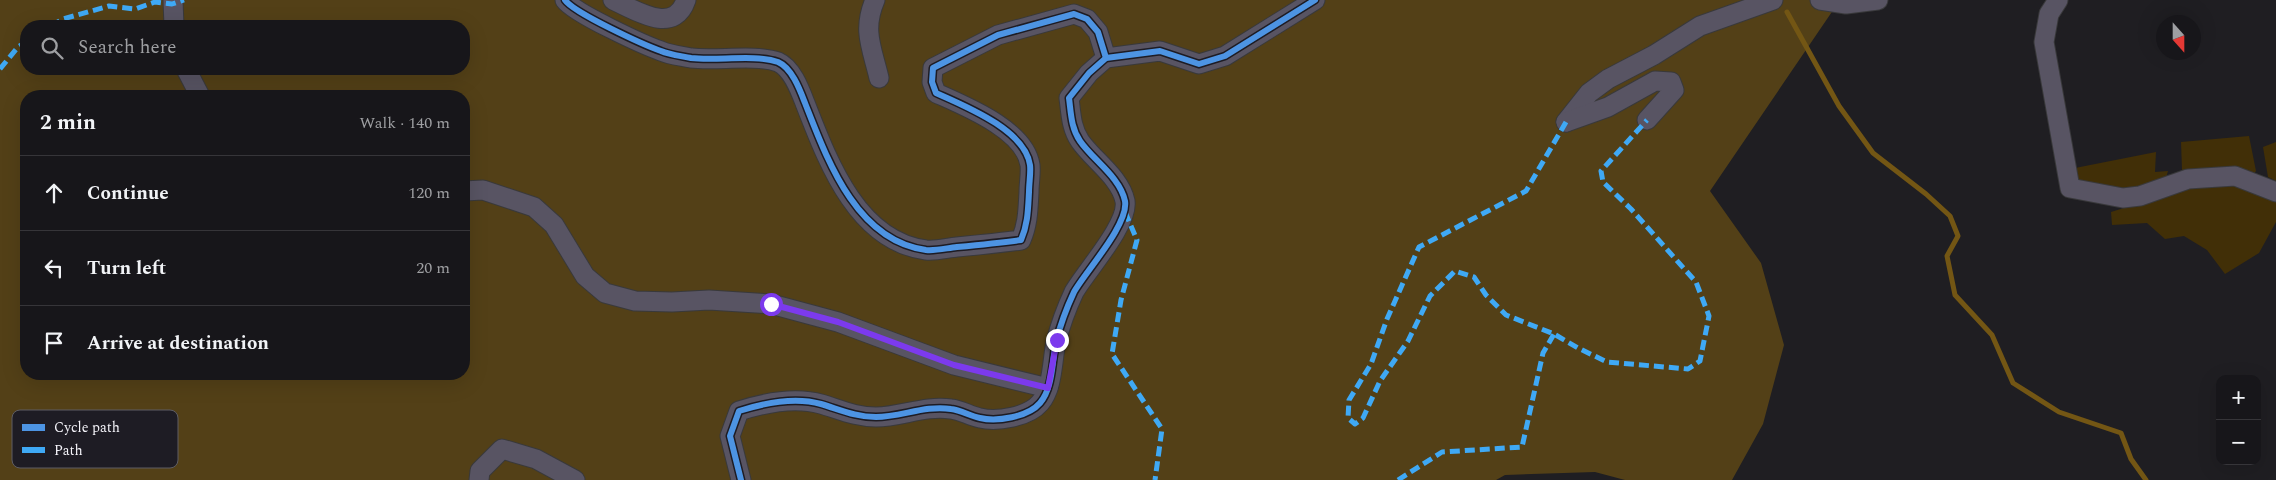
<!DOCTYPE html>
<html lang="en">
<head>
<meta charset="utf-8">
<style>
  :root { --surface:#17161a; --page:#201f23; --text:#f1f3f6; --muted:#9e9fa2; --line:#363539 }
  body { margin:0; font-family:Spectral,serif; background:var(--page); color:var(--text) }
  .controls { position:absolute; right:15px; bottom:15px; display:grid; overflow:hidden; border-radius:10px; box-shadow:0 5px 20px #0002 }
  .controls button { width:45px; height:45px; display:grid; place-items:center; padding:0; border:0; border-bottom:1px solid var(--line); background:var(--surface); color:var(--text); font:25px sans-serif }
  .compass { position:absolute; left:2156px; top:15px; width:45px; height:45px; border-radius:50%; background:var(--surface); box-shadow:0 5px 20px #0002; rotate:159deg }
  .stop { position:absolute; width:15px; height:15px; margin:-11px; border:4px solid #7c3aed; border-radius:50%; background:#fff }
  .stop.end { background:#7c3aed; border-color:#fff; box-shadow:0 1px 5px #0008 }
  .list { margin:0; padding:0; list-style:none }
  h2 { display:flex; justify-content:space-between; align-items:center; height:65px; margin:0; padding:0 20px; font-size:21px }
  h2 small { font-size:16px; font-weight:400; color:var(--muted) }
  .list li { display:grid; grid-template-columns:32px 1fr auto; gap:15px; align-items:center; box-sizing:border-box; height:75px; padding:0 20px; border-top:1px solid var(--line) }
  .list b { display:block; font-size:19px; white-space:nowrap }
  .list em { font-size:16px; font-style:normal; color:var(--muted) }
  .icon { flex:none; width:28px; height:28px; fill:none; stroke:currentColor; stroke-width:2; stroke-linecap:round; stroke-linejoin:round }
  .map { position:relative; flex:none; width:2276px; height:480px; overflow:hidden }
  .search { position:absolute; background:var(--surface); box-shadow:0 5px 20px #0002; left:20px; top:20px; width:450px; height:55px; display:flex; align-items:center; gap:12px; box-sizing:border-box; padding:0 18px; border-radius:20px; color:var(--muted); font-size:19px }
  .panel { position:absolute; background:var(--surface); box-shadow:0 5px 20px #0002; left:20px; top:90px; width:450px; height:290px; border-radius:20px }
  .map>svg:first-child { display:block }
</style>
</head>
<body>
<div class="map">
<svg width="2276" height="480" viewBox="0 0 2276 480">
  <rect width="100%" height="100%" fill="#1f1e22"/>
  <!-- green -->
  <g fill="#412f07">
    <path d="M2249 136 2256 171 2251 177 2187 175 2182 170 2181 142Z"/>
    <path d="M2276 142V181L2268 177 2263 147Z"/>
    <path d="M2156 152 2155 172 2168 171 2165 181 2140 191 2077 182 2075 168Z"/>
    <path d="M2231 183 2276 197V222L2259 253 2225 274 2207 250 2184 236 2165 239 2147 223 2112 225 2111 212 2192 187Z"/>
  </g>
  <!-- forest -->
  <path fill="#534017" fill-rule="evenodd" d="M0 0H1840L1710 191 1761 263 1784 345 1763 424 1732 480H1625L1595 472 1505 475 1496 480H0ZM26 26H464V69H26ZM26 96H464V374H26Z"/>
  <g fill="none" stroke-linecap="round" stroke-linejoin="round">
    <!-- stream -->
    <path stroke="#735614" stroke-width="5" d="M1787 12 1839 106 1873 153 1926 194 1950 216 1958 236 1947 256 1955 295 1992 335 2013 383 2059 412 2121 433 2131 459 2146 480"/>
    <!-- street casing -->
    <g stroke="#39393b" stroke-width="21">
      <g id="street">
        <path d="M173 0 174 26"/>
        <path d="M565 0C574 13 644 45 661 51 670 55 682 56 691 58 717 61 755 54 778 62 792 68 800 90 805 103 827 159 856 241 926 250 936 251 947 248 957 247 978 245 999 243 1021 240 1028 224 1028 209 1029 192 1029 183 1031 173 1030 165 1025 130 965 106 936 93L932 82 933 68 998 35 1074 14 1087 19 1098 32 1106 58"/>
        <path d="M613 0C635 10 674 36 686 0"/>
        <path d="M875 0C862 30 872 48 879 78"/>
        <path d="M1820 0 1846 4 1878 0"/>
        <path d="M2058 0 2049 14 2044 42 2070 188 2123 198 2140 196 2188 179 2235 176 2276 192"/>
        <path d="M186 69 200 96"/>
        <path d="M1566 122 1589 93 1608 79 1654 55 1700 26 1773 0"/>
        <path d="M1566 122 1608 107 1655 81 1671 82 1674 90 1647 120"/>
        <path d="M464 191 483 190 534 207 554 225 585 276 605 293 635 301 672 302 709 300 771 304 838 322 954 365 1048 388"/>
        <path d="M479 480 480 471 502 449 536 459 575 480"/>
        <path d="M741 480 730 436 739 411C764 403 796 397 821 404 841 410 856 417 876 417 901 417 925 405 951 409 961 410 970 416 980 418 997 422 1028 417 1040 403 1053 388 1052 361 1056 342 1060 326 1067 307 1074 292 1086 271 1129 224 1125 201 1120 177 1093 160 1080 141 1071 128 1071 113 1069 98L1089 73 1106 58 1160 51 1199 64 1225 56 1315 0"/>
      </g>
    </g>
    <!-- street -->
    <use href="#street" stroke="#585463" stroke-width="19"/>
    <!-- quiet -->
    <g stroke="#3fa9f5" stroke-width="5" stroke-dasharray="10 5" stroke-linecap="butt">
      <path d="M51 26 63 19 109 6 135 9 155 2 172 4 184 0"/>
      <path d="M0 69 18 47 26 42"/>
      <path d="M1566 122 1526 191 1419 247 1387 319 1371 364 1349 400 1348 418 1355 424 1363 418 1380 381 1408 341 1430 296 1455 271 1474 277 1486 295 1506 315 1554 334 1578 348 1607 362 1688 369 1700 361 1709 316 1696 282 1631 209 1603 182 1601 171 1647 120"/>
      <path d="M1125 212 1137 240 1121 300 1112 354 1162 429 1155 480"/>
      <path d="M1398 480 1442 452 1522 447 1543 353 1554 334"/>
    </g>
    <!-- cycleway casing -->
    <g stroke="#1e1c24" stroke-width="9">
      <g id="cycleway">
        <path d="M565 0C574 13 644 45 661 51 670 55 682 56 691 58 717 61 755 54 778 62 792 68 800 90 805 103 827 159 856 241 926 250 936 251 947 248 957 247 978 245 999 243 1021 240 1028 224 1028 209 1029 192 1029 183 1031 173 1030 165 1025 130 965 106 936 93L932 82 933 68 998 35 1074 14 1087 19 1098 32 1106 58"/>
        <path d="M741 480 730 436 739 411C764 403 796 397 821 404 841 410 856 417 876 417 901 417 925 405 951 409 961 410 970 416 980 418 997 422 1028 417 1040 403 1053 388 1052 361 1056 342 1060 326 1067 307 1074 292 1086 271 1129 224 1125 201 1120 177 1093 160 1080 141 1071 128 1071 113 1069 98L1089 73 1106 58 1160 51 1199 64 1225 56 1315 0"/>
      </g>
    </g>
    <!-- cycleway -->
    <use href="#cycleway" stroke="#4d94e3" stroke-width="6"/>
  </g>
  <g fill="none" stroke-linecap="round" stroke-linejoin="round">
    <!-- route -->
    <path stroke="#7c3aed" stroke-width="6" d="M771 304 838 322 954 365 1048 388 1057 340"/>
  </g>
  <!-- legend -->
  <rect x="12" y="410" width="166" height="58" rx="8" fill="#1e1c24" stroke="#5e5d64" stroke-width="1"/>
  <rect x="22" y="424" width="23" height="7" fill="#4d94e3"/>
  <rect x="22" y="447" width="23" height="6" fill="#3fa9f5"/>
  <g font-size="14" fill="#f5f4fa">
    <text x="54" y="432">Cycle path</text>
    <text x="54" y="455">Path</text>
  </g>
</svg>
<div class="controls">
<button>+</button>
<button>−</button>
</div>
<svg class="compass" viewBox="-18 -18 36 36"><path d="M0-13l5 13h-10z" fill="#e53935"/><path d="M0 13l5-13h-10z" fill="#9e9fa2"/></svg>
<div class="stop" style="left:771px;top:304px"></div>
<div class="stop end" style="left:1057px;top:340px"></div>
<div class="search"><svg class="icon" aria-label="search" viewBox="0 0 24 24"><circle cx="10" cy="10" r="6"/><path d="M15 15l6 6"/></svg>Search here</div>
<section class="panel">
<h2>2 min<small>Walk · 140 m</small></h2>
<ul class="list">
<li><svg class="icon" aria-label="ahead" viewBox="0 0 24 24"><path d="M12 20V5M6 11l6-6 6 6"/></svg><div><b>Continue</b></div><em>120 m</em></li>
<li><svg class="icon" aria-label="left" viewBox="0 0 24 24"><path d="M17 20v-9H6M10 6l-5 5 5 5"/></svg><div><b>Turn left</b></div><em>20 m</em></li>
<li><svg class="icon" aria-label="arrive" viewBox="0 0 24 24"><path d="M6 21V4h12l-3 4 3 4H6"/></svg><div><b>Arrive at destination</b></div></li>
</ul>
</section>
</div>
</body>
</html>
